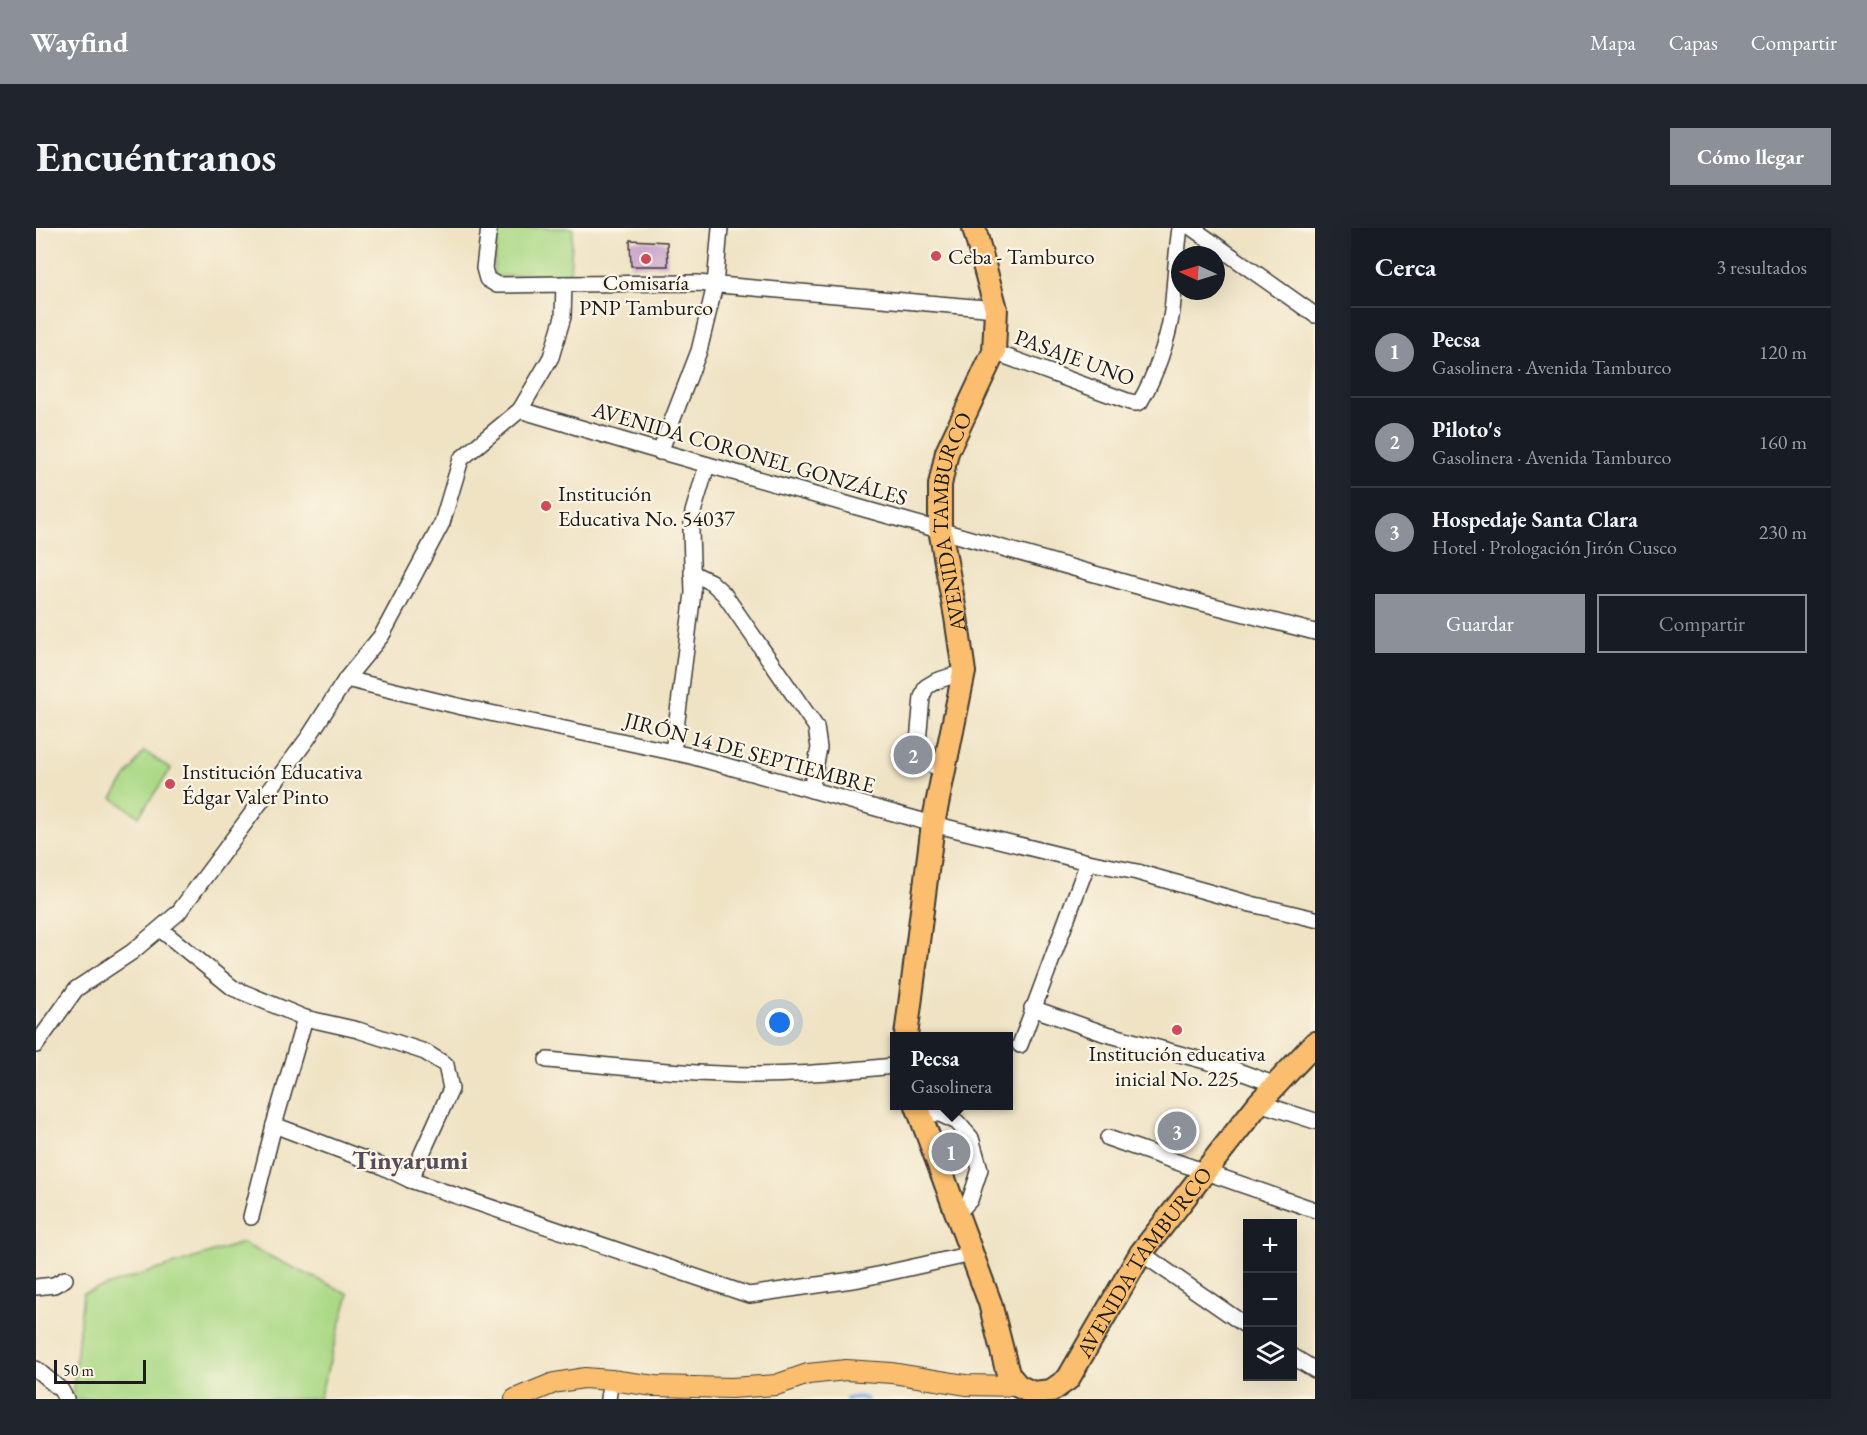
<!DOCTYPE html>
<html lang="es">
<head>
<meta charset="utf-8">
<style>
  :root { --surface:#171b24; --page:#20242c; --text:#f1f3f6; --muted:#9ea1a6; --line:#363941; --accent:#8c9099 }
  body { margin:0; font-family:"EB Garamond",serif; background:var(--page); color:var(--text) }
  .controls { position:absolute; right:18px; bottom:18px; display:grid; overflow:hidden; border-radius:0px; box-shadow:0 6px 24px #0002 }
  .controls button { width:54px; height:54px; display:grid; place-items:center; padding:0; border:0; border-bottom:2px solid var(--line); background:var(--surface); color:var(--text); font:30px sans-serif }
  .compass { position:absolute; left:1135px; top:18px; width:54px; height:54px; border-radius:50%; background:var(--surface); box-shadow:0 6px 24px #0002; rotate:274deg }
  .scale { position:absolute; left:18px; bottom:15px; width:92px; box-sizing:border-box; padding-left:6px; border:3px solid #1c1c1c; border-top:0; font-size:16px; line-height:21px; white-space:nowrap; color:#1c1c1c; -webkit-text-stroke:4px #fcf5e5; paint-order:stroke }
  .you { position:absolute; left:744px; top:795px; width:21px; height:21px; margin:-15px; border:4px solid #fff; border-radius:50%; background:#1a73e8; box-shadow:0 0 0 9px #1a73e833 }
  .badge { display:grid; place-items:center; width:39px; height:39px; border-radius:50%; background:var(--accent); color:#fff; font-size:20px; font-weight:700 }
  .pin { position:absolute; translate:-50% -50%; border:3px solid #fff; box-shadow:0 2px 6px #0006 }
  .popup { position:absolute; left:854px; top:804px; width:123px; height:78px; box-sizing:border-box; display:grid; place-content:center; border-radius:0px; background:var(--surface); filter:drop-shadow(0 2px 4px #0005); font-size:20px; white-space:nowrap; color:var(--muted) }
  .popup b { font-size:22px; color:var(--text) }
  .popup::after { content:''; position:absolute; left:50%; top:100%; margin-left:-12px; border:12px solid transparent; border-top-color:var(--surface) }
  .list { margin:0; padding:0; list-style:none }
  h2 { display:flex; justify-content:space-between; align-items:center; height:78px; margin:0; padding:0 24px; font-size:26px }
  h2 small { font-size:20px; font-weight:400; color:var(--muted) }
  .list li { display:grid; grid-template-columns:39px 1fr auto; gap:18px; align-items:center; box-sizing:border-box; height:90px; padding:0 24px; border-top:2px solid var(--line) }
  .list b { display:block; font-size:22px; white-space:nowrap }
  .list p { margin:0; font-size:20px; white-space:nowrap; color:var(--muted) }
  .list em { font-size:20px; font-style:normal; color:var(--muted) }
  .actions { display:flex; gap:12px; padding:18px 24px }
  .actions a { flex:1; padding:14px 0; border:2px solid var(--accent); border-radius:0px; text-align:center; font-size:21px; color:var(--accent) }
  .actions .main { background:var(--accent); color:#fff }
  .icon { flex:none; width:33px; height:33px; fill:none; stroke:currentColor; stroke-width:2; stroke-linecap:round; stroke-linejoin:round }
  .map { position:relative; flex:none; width:1279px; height:1171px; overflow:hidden; border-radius:0px }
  header { display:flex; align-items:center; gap:36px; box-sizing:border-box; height:84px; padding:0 30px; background:var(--accent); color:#fff }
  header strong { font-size:28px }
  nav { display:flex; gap:33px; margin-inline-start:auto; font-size:21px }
  .intro { display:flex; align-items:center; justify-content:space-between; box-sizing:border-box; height:144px; padding:0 36px }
  h1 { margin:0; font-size:42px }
  .button { padding:15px 27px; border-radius:0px; background:var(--accent); color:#fff; font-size:21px; font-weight:700 }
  main { display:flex; gap:36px; padding:0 36px }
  aside { flex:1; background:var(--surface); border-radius:0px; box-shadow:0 6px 24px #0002 }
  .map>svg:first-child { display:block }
</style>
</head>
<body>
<header>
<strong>Wayfind</strong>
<nav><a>Mapa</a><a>Capas</a><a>Compartir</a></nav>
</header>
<div class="intro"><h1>Encuéntranos</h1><a class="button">Cómo llegar</a></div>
<main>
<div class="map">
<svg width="1279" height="1171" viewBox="0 0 1279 1171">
  <rect width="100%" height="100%" fill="#fcf5e5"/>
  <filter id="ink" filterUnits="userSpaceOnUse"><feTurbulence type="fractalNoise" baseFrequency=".0167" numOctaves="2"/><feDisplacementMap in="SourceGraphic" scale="12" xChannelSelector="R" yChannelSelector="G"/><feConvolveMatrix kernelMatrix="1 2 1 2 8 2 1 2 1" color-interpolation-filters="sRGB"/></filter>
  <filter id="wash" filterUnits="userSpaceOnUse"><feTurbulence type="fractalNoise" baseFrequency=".008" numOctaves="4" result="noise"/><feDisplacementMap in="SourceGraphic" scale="24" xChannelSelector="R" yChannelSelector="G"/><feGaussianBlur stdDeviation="1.35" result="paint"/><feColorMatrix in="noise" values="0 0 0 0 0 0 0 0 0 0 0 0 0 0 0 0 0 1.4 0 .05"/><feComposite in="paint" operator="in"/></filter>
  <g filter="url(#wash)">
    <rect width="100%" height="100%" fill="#efe3c4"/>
    <!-- green -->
    <g fill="#abd986" stroke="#647a51" stroke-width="1.5">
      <path d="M462 0H537L534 45 457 49Z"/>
      <path d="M108 523 135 541 103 588 76 570Z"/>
      <path d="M206 1015 313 1066 283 1171H36L47 1065Z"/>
    </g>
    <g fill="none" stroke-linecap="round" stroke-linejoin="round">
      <!-- stream -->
      <path stroke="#71a1db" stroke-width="4" d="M811 1171 822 1169 831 1171"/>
    </g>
    <g id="blocks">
      <!-- building -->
      <path fill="#c8a2cb" d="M594 12 631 14 632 38H595Z"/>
    </g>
  </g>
  <g filter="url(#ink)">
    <use href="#blocks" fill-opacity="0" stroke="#3c3a35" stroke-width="1.5"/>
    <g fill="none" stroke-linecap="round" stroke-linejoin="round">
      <!-- minor casing -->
      <g stroke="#3c3a35" stroke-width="18">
        <g id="minor">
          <path d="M1156 0 1279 87"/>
          <path d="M528 56 661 55 960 81"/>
          <path d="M958 124 1094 174 1100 175 1104 174C1119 149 1132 112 1136 83 1139 55 1140 28 1144 0"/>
          <path d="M484 182 612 220 1112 361 1279 404"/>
          <path d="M624 224 663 123 679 57 684 0"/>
          <path d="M656 345 675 354 688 366 780 499 783 520 775 562"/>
          <path d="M310 451 426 479 655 528 897 596 1052 634 1101 644 1215 676 1279 691"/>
          <path d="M637 524 657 365 655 303 657 284 671 237"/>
          <path d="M908 542 891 535 884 524 882 514 886 469 890 459 900 453 928 444"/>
          <path d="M124 701 197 760 269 790 322 802 389 824 410 837 415 861 374 952"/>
          <path d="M996 780 1067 805 1191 839 1240 857"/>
          <path d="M0 817 40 761 96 724 142 685 272 510 310 451 346 407 406 295 425 231 484 182 515 129 527 89 528 56 461 57 451 51 448 40 453 0"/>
          <path d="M984 817 1052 634"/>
          <path d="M511 832C568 837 626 844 684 846 742 849 800 844 858 838"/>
          <path d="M1223 875 1279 893"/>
          <path d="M884 885 904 886 921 894 935 910 944 941 934 972 921 986"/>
          <path d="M238 897 341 936 374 952 713 1067 823 1051 936 1026"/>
          <path d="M1072 910 1279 982"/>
          <path d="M215 989 238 897 269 790"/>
          <path d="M1105 1025 1212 1099"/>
          <path d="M0 1059 18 1057 29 1051"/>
          <path d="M1256 1128 1279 1142"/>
          <path d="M0 1141 25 1162 30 1171"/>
          <path d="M572 1171 575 1152"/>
        </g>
      </g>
      <!-- major casing -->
      <g stroke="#3c3a35" stroke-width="22">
        <path id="major" d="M479 1171 518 1155 548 1150 575 1152 619 1158 695 1160 740 1157 772 1146 810 1142 856 1145 930 1157 982 1158"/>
      </g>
      <!-- highway casing -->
      <g stroke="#3c3a35" stroke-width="26">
        <g id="highway">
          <path id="s1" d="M870 808 897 596 928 444 920 389 904 301V257L911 224 958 124 960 81 938 0"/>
          <path id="s2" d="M881 878 954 1075 972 1146 982 1158 997 1165 1015 1163 1032 1151 1105 1025 1223 875 1279 815"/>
        </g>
      </g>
      <!-- minor -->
      <use href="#minor" stroke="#fff" stroke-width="15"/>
      <!-- major -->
      <use href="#major" stroke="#fbbe6e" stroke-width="20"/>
      <!-- highway -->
      <use href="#highway" stroke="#fbbe6e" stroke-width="22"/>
    </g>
  </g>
  <!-- markers -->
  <g fill="#d1495b" stroke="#fcf5e5" stroke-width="2">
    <circle cx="900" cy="28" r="6"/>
    <circle cx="610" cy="31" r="6"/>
    <circle cx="510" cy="278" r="6"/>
    <circle cx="134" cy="556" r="6"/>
    <circle cx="1141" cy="802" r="6"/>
  </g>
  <g text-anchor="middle" stroke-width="4.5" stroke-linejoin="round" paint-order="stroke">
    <!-- poi labels -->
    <g font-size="22" fill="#1c1c1c" stroke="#fcf5e5" text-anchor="start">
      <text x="912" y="36">Ceba - Tamburco</text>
      <text x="610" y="62" text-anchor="middle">Comisaría<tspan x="610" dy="25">PNP Tamburco</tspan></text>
      <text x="522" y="273">Institución<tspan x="522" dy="25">Educativa No. 54037</tspan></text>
      <text x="146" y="551">Institución Educativa<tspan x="146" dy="25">Édgar Valer Pinto</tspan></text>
      <text x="1141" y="833" text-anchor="middle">Institución educativa<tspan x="1141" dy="25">inicial No. 225</tspan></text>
    </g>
    <!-- street labels -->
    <g font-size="22" fill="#1c1c1c" stroke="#fcf5e5">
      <text transform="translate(1039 129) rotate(20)" y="8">PASAJE UNO</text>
      <text transform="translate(714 225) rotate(16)" y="8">AVENIDA CORONEL GONZÁLES</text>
      <text dy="8" stroke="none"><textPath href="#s1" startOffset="522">AVENIDA TAMBURCO</textPath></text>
      <text transform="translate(714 524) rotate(15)" y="8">JIRÓN 14 DE SEPTIEMBRE</text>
      <text dy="8" stroke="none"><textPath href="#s2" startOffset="494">AVENIDA TAMBURCO</textPath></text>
    </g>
    <!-- quarter labels -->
    <g font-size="26" font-weight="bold" fill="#584b59" stroke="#fcf5e5">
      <text x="374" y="941">Tinyarumi</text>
    </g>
  </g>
</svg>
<div class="controls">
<button>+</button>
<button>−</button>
<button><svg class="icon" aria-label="layers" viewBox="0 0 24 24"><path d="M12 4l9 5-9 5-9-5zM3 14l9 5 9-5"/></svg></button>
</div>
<svg class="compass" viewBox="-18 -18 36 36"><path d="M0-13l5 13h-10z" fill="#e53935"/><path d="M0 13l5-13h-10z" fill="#9ea1a6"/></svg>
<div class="scale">50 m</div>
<div class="you"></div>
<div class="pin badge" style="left:915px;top:924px">1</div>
<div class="popup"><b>Pecsa</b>Gasolinera</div>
<div class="pin badge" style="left:877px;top:527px">2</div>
<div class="pin badge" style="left:1141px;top:903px">3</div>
</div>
<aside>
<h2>Cerca<small>3 resultados</small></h2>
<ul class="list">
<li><span class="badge">1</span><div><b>Pecsa</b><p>Gasolinera · Avenida Tamburco</p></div><em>120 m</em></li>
<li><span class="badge">2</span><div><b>Piloto's</b><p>Gasolinera · Avenida Tamburco</p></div><em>160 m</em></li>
<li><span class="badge">3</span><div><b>Hospedaje Santa Clara</b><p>Hotel · Prologación Jirón Cusco</p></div><em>230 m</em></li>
</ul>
<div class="actions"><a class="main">Guardar</a><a>Compartir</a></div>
</aside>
</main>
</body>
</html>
